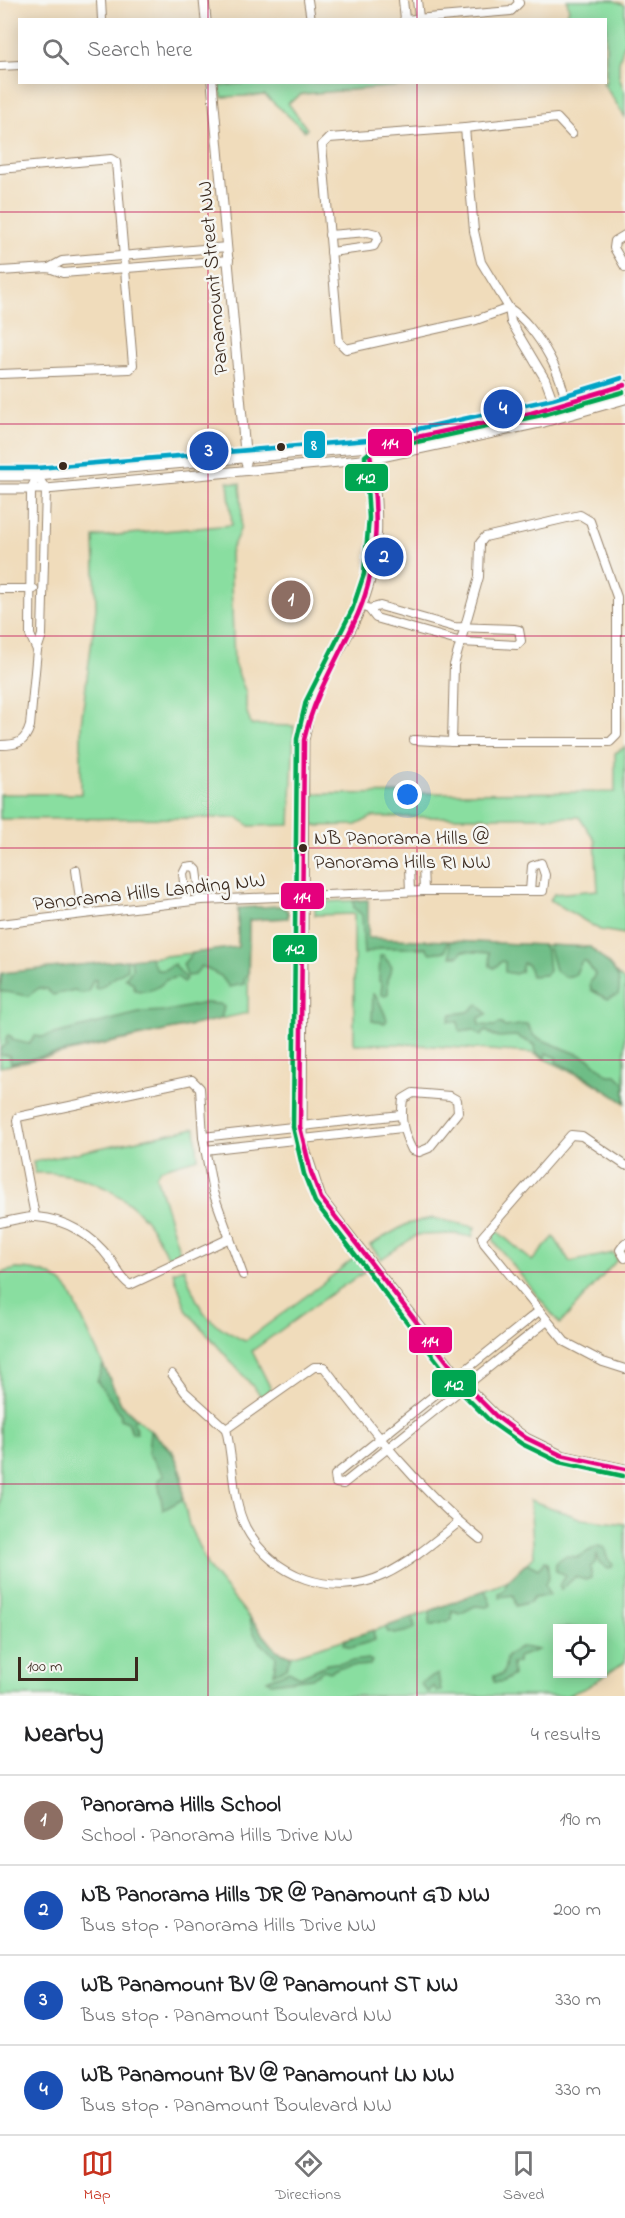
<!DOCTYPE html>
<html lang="en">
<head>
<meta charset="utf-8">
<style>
  :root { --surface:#fff; --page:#f2f2f2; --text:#202124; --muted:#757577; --line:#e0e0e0; --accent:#c8321e }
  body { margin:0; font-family:"Indie Flower",sans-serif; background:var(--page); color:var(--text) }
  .controls { position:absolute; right:18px; bottom:18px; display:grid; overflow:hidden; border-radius:0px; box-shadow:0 3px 15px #0003 }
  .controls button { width:54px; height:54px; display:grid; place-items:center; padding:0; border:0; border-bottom:2px solid var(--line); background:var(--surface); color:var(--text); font:30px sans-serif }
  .scale { position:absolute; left:18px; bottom:15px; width:120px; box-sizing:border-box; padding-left:6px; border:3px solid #3b2a1e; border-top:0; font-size:16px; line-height:21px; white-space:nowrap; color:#3b2a1e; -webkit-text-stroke:4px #f6f6f2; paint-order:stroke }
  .you { position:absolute; left:408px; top:795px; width:21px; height:21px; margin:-15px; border:4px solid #fff; border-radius:50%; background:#1a73e8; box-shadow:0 0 0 9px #1a73e833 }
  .badge { display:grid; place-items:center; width:39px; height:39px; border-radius:50%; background:var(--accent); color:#fff; font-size:20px; font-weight:700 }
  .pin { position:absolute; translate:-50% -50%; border:3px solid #fff; box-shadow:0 2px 6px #0006 }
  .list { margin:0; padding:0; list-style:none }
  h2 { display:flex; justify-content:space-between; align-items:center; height:78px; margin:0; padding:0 24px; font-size:26px }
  h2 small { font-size:20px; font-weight:400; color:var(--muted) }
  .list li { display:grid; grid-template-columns:39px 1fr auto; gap:18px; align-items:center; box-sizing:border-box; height:90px; padding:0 24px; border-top:2px solid var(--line) }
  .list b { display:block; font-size:22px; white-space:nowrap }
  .list p { margin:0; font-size:20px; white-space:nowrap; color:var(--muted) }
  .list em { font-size:20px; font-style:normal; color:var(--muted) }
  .icon { flex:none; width:33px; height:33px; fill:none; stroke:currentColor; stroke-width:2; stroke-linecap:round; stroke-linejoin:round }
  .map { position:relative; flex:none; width:625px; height:1696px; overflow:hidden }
  .search { position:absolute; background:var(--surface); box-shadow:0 3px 15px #0003; left:18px; right:18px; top:18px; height:66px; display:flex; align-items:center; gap:15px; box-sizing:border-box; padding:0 21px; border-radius:0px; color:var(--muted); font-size:22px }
  .sheet { height:438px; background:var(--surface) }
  nav { display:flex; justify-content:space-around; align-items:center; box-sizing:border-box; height:84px; border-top:2px solid var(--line); background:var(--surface); font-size:16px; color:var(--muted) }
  nav a { display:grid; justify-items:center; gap:3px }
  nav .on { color:var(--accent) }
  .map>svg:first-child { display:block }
</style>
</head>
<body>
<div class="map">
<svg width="625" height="1696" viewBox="0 0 625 1696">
  <rect width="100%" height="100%" fill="#f6f6f2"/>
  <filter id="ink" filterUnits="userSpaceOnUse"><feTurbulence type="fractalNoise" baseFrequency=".0167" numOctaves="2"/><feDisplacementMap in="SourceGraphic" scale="12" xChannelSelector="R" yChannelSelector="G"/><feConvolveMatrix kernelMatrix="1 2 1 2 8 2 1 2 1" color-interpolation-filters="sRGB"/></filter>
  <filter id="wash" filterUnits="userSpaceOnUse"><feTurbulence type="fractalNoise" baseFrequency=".008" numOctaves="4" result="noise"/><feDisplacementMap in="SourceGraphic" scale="24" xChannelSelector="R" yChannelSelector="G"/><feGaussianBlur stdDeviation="1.35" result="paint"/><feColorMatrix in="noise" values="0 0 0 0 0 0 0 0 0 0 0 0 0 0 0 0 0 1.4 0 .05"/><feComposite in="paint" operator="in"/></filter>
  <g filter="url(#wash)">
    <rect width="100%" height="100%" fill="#f0dcbb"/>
    <!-- green -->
    <g fill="#89dea0" stroke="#62845f" stroke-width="1.5" fill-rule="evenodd">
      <path d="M567 0H613L625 5V41L619 62V77L625 93V117L603 83 606 82V20L563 19 569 10Z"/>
      <path d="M256 82H435V83L302 94 288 103 307 129 305 131 265 95 222 97 219 86Z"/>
      <path d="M228 482 240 484C241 497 243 511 241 525 240 534 233 543 230 553L234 663 246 693V709L251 725 294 726 290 825 250 826 238 818 0 819V794H81V724L96 608 94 537 232 525Z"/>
      <path d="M625 747V934L600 930 550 900 554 894 598 890 595 840 579 817H372L356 825 312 826V794L615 792V753Z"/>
      <path d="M368 900V938L590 947 625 982V1103L589 1080 532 1053 406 1044H354V914L315 915V909L320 902Z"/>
      <path d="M282 906 288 911V918L249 920 248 1013 0 1067V974L238 948V908Z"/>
      <path d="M195 1128 198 1158 160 1169 156 1176 180 1253 169 1258C161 1245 154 1229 144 1218 117 1187 76 1171 35 1173L33 1162Z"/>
      <path d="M432 1218 475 1227 472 1237 455 1234 417 1235 381 1259 370 1245 407 1224Z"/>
      <path d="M496 1230 532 1261 554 1237 570 1262 613 1253 617 1260 560 1324 495 1243 493 1236Z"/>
      <path d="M355 1257 366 1270 362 1274 329 1295 252 1351 271 1389 262 1397 187 1311 173 1272 184 1268C200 1311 202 1320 245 1341L321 1285Z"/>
      <path d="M16 1269C40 1269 55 1274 70 1292L121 1404 172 1450 182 1472 183 1499 189 1525 208 1567 276 1650 291 1656 401 1622 507 1582 534 1556 530 1500 582 1519 625 1524V1662L587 1687 566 1696H0V1273ZM558 1628H602V1674H558Z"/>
    </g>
    <!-- forest -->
    <g fill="#6ebd86" stroke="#547452" stroke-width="1.5">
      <path d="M368 900V938L447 941 446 951 430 953 426 948H381L364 954 362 915 354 908 353 901Z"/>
      <path d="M282 906 288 911V918L249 920 248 975 245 976 244 984 229 987 221 976 201 966 195 975 187 976 183 964 193 953 238 947V908Z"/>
      <path d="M449 941 543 945 547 951 549 971 545 975 531 976 528 965 523 963 521 972 515 974 505 972V962L502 961 494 968 490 966 489 953 462 951 459 956H451Z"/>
      <path d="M548 945 590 947C605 961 625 973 618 995L607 999 591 990 590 983 595 974 586 961H582L575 975 565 977 555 970Z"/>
      <path d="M383 955 392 967 388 978V994L385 996 381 994 382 984 379 981 380 956Z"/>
      <path d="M150 957 157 970H164L174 964 186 979 183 982 178 977 166 980C158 989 148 993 135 990L133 983 125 978 132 969 131 959Z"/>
      <path d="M127 960V969L98 989 95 988 96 980H93L88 992 79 993 75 990 53 995 46 989 39 988 28 996 0 991 2 973Z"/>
      <path d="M373 994C378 997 385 1014 387 1020L385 1023 372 1021Z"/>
      <path d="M205 1003 220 1004 224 1007 221 1019 11 1063 9 1055H0V1049L8 1043 5 1041 8 1035 12 1037V1040L29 1044 35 1036 42 1037 143 1012 168 1011Z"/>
      <path d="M478 1004 487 1014 479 1018V1025L495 1026 500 1023 505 1027 527 1024 534 1036 540 1039 590 1059 608 1075H616L625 1084V1103L585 1076 556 1062V1057L546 1053 545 1058 536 1053 535 1045 516 1036 496 1037 486 1031 481 1036 473 1030 460 1032 458 1022 449 1021 451 1014 468 1012Z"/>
      <path d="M103 1365 121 1404 136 1418 133 1421 137 1433H132L128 1422 120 1419 121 1415 97 1381Z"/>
      <path d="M150 1431C177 1454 182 1463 183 1499L163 1510 158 1480 164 1475 148 1453Z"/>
      <path d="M598 1546 605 1548 607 1558 613 1565 611 1568 608 1569 599 1562 597 1555 595 1563 591 1566V1578L586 1580 575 1577 561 1590 559 1586 565 1575 556 1571 555 1563 565 1556 578 1557Z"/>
      <path d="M545 1561 547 1562 549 1577 545 1584 549 1595 534 1597 530 1602 516 1606 513 1595 500 1597 499 1593 505 1590 507 1582 527 1563 538 1569Z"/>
      <path d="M485 1590 491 1605 488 1607 475 1606 460 1614 452 1611V1620L430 1626V1611Z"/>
      <path d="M413 1617 415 1628C409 1632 402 1632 395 1634L388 1632 385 1627Z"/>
      <path d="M250 1618 276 1650 291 1656 286 1668 274 1673 276 1656C262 1645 252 1638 250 1618Z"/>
      <path d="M373 1630 375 1640 351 1648 343 1644 344 1640Z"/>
      <path d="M523 1647 538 1650 518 1657V1662L512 1664 513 1675 502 1682H494V1676L501 1675C513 1660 494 1659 523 1647Z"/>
      <path d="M368 1659 372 1661 370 1665 340 1667 330 1672 324 1670 312 1678 271 1683 267 1680 289 1671 300 1677 328 1664Z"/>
      <path d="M438 1674 441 1691 437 1692 434 1686 428 1693 420 1683Z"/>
    </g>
  </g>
  <g filter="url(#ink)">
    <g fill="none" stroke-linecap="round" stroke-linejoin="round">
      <!-- minor casing -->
      <g stroke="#96836c" stroke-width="10">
        <g id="minor">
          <path d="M101 0 102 20"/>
          <path d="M308 0 311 20"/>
          <path d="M403 0 405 19"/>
          <path d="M417 0 419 18"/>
          <path d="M404 20 511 11 519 3 518 0"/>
          <path d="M0 66 20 65"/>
          <path d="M465 128 557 118 572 134"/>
          <path d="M0 169 111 159 116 162 133 365 130 369 0 374"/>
          <path d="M329 235 368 232 376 234 378 238 374 246 369 247 331 252"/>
          <path d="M625 235 615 241 614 248 625 267"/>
          <path d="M49 268 62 261 227 247"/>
          <path d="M0 271 49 268 63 273 229 260"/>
          <path d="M509 308 476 320 346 349 339 342 322 145 329 138 465 128 474 231 481 262 509 308 511 322 545 379 555 406 565 416"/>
          <path d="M509 308C537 326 570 383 565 416"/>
          <path d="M580 515 590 521 617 597V735L610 742H452L454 665 479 577 480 543 485 537Z"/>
          <path d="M0 589H34"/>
          <path d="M361 606 369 609 380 606 454 627 514 629 519 630 521 641 517 645 461 642 376 618 369 609"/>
          <path d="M37 650 30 635 31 489 37 476"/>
          <path d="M414 740 452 742"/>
          <path d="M0 745C17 745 25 743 30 726L37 650 42 635 46 489 37 476"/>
          <path d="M76 870 82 913"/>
          <path d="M410 891 409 867 414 861 423 866 424 891"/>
          <path d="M186 901 183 873 186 867 193 866 197 870 201 900"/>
          <path d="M0 924 201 900 424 891H543L545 875 541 863 532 866 530 891"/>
          <path d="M413 1093 450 1096 457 1100 458 1112 429 1148 419 1152 412 1150C403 1132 400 1120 403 1099Z"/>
          <path d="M203 1137 401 1115"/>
          <path d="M205 1150 402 1128"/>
          <path d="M625 1165 582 1136 571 1135 482 1237 484 1243 565 1342 603 1362 625 1369"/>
          <path d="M35 1216 17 1121 18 1117 192 1080 200 1088 203 1137 213 1192 243 1275"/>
          <path d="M0 1223C11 1221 25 1216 36 1217 66 1219 93 1236 110 1259 117 1268 120 1278 130 1285L230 1238"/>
          <path d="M625 1243 620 1250 625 1258"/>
          <path d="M539 1311 335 1475 336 1483 343 1484 547 1321"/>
          <path d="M172 1374 185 1392 226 1429"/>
          <path d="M459 1522C435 1541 411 1562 384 1575 333 1599 272 1577 246 1528 231 1499 234 1461 226 1429L314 1367H324C372 1430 418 1489 480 1539"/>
        </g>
      </g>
      <!-- tertiary casing -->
      <g stroke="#96836c" stroke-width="11">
        <g id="tertiary">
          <path d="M204 0 206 20"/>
          <path d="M212 82 246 463"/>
          <path d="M369 447C379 503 383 560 358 614 345 644 325 673 313 704 308 715 307 728 304 740L302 1140 321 1198 465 1385 497 1417 526 1438 561 1455 625 1469"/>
          <path d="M0 476H37L369 447 555 406 598 395 625 385"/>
          <path d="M0 489H46L372 459 544 422 625 399"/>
        </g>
      </g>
      <!-- minor -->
      <use href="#minor" stroke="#fff" stroke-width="8"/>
      <!-- tertiary -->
      <use href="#tertiary" stroke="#fff" stroke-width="9"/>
      <!-- bus-1 casing -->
      <g stroke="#f6f6f2" stroke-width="9">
        <path id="bus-1" d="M625 385 531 413 369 447C378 504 381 560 358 614 338 660 316 689 304 740L300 1127 311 1172 321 1198 465 1385 497 1417 526 1438 561 1455 625 1469"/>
      </g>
      <!-- bus-2 casing -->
      <g stroke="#f6f6f2" stroke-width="9">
        <path id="bus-2" d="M623 392 542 415 370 452 365 456 369 518 364 574 352 610 306 701 297 739 293 1127 304 1174 315 1202 459 1390 492 1423 522 1444 559 1462 623 1476"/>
      </g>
      <!-- bus-3 casing -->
      <g stroke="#f6f6f2" stroke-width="9">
        <path id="bus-3" d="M0 468H37L368 440 553 399 622 378"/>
      </g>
      <!-- bus-1 -->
      <use href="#bus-1" stroke="#e5007d" stroke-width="4.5"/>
      <!-- bus-2 -->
      <use href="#bus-2" stroke="#00a651" stroke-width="4.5"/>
      <!-- bus-3 -->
      <use href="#bus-3" stroke="#03a3c5" stroke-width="4.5"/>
    </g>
  </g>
  <!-- grid -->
  <path fill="none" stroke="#c2185b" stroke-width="1.5" stroke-opacity="0.55" d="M208 0V20M417 0V20M208 82V1696M417 82V1696M0 212H625M0 424H625M0 636H625M0 848H625M0 1060H625M0 1272H625M0 1484H625"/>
  <!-- markers -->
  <g fill="#3b2a1e" stroke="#f6f6f2" stroke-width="2">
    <circle cx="281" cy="447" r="5"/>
    <circle cx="63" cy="466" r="5"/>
    <circle cx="303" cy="848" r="5"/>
  </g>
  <g text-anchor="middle" stroke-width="5" stroke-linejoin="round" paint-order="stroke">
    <!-- bus labels -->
    <g font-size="20" fill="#3b2a1e" stroke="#f6f6f2" text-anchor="start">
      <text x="314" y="844">NB Panorama Hills @<tspan x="314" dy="24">Panorama Hills RI NW</tspan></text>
    </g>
    <!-- street labels -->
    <g font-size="21" fill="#3b2a1e" stroke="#f6f6f2">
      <text transform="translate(212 278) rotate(-95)" y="7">Panamount Street NW</text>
      <text transform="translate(149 891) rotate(-6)" y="7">Panorama Hills Landing NW</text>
    </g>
  </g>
  <g stroke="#f6f6f2" stroke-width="2">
    <rect x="367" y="428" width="46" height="29" rx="6" fill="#e5007d"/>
    <rect x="303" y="430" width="23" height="29" rx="6" fill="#03a3c5"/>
    <rect x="344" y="463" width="45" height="29" rx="6" fill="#00a651"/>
    <rect x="280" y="882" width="45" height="28" rx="6" fill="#e5007d"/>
    <rect x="272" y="934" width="46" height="29" rx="6" fill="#00a651"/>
    <rect x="408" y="1326" width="45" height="28" rx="6" fill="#e5007d"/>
    <rect x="431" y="1369" width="46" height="29" rx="6" fill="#00a651"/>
  </g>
  <g font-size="16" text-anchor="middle" font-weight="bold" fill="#fff">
    <text x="390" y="448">114</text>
    <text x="314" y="450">8</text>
    <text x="366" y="483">142</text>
    <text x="302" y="902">114</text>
    <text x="295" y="954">142</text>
    <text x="430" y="1346">114</text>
    <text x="454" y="1390">142</text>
  </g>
</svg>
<div class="controls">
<button><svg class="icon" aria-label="locate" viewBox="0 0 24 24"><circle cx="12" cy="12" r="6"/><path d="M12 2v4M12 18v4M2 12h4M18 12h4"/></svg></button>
</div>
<div class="scale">100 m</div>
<div class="you"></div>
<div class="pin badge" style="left:291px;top:600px;background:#8d6e63">1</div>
<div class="pin badge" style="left:384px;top:557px;background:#1a4fb4">2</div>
<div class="pin badge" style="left:209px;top:451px;background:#1a4fb4">3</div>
<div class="pin badge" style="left:503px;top:409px;background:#1a4fb4">4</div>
<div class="search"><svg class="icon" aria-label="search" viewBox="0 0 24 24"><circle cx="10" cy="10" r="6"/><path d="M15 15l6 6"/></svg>Search here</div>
</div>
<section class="sheet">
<h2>Nearby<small>4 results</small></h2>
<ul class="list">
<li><span class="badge" style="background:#8d6e63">1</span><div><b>Panorama Hills School</b><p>School · Panorama Hills Drive NW</p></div><em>190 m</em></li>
<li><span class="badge" style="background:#1a4fb4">2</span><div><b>NB Panorama Hills DR @ Panamount GD NW</b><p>Bus stop · Panorama Hills Drive NW</p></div><em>200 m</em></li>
<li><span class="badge" style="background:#1a4fb4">3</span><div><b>WB Panamount BV @ Panamount ST NW</b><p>Bus stop · Panamount Boulevard NW</p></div><em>330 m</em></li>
<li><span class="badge" style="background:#1a4fb4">4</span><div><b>WB Panamount BV @ Panamount LN NW</b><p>Bus stop · Panamount Boulevard NW</p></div><em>330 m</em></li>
</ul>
</section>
<nav>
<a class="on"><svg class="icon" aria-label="map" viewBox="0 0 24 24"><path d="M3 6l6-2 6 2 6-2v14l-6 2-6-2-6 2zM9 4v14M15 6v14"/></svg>Map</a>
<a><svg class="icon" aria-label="directions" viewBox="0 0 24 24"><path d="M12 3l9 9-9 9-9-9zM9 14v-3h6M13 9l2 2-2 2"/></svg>Directions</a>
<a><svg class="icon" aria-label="saved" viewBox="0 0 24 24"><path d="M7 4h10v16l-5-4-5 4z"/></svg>Saved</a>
</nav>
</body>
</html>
